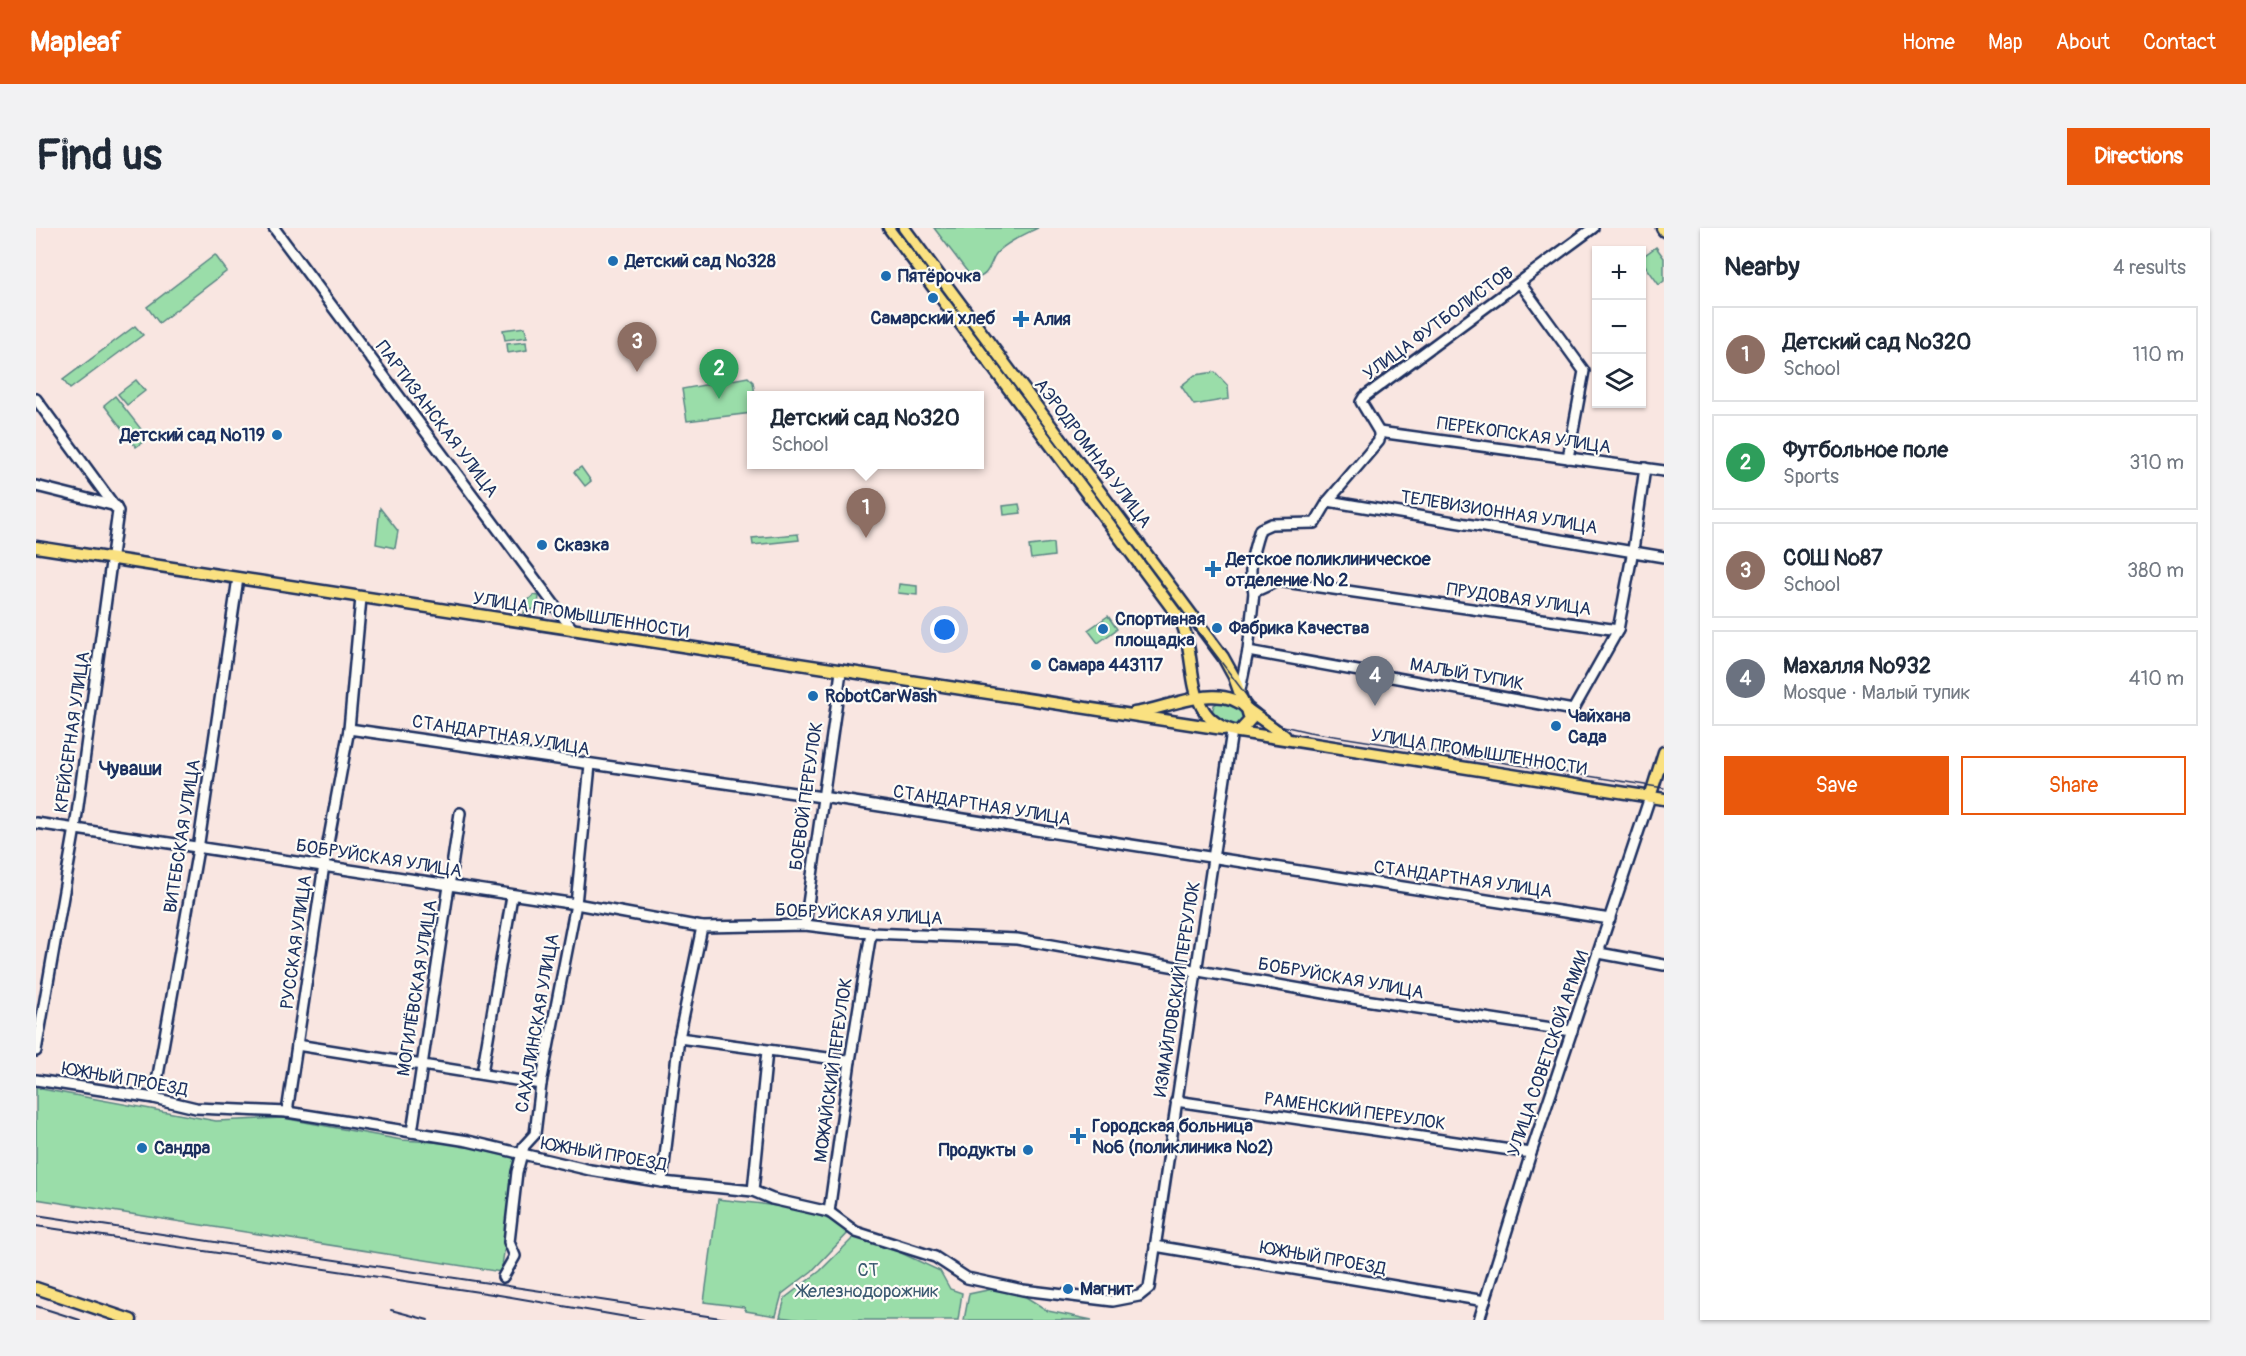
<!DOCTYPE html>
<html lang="en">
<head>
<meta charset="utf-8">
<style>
  :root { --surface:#fff; --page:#f2f2f3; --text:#1f2937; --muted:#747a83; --line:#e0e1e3; --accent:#ea580c }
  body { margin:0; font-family:Pangolin,sans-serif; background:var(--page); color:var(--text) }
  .controls { position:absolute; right:18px; top:18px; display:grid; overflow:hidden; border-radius:0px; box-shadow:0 2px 4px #0004 }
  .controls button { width:54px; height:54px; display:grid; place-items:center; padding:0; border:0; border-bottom:2px solid var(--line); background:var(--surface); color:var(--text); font:30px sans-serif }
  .you { position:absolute; left:909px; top:402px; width:21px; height:21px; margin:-15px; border:4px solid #fff; border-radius:50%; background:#1a73e8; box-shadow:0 0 0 9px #1a73e833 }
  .badge { display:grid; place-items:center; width:39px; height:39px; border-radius:50%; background:var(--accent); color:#fff; font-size:20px; font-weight:700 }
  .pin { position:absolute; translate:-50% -50px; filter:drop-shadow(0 2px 3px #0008) }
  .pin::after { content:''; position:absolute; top:32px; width:21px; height:18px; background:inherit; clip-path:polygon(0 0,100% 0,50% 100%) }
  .popup { position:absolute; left:711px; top:163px; width:237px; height:78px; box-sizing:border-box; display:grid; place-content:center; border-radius:0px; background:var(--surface); filter:drop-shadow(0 2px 4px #0005); font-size:20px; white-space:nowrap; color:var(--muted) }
  .popup b { font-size:22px; color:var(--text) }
  .popup::after { content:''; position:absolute; left:50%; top:100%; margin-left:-12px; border:12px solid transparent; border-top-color:var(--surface) }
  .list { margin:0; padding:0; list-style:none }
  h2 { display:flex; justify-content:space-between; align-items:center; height:78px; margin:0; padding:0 24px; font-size:26px }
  h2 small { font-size:20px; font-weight:400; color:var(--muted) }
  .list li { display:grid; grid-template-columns:39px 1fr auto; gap:18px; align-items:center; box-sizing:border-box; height:96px; margin:0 12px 12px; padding:0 12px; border:2px solid var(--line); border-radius:0px }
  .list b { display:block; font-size:22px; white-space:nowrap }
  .list p { margin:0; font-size:20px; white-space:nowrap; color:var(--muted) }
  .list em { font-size:20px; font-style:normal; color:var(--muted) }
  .actions { display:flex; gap:12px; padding:18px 24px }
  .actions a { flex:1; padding:14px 0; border:2px solid var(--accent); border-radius:0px; text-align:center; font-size:21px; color:var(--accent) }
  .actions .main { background:var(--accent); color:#fff }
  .icon { flex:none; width:33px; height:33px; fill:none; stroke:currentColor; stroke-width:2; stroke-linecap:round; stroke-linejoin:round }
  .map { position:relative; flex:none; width:1628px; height:1092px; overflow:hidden; border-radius:0px }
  header { display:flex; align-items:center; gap:36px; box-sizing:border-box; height:84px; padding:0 30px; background:var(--accent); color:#fff }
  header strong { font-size:28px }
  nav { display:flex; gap:33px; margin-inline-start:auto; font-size:21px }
  .intro { display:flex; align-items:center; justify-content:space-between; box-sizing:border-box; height:144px; padding:0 36px }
  h1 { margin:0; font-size:42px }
  .button { padding:15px 27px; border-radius:0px; background:var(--accent); color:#fff; font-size:21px; font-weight:700 }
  main { display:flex; gap:36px; padding:0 36px }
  aside { flex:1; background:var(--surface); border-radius:0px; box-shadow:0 2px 4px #0004 }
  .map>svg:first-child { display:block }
</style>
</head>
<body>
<header>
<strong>Mapleaf</strong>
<nav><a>Home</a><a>Map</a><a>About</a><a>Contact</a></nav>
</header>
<div class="intro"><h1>Find us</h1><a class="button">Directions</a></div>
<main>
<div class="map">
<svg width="1628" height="1092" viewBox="0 0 1628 1092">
  <rect width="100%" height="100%" fill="#f9e6e1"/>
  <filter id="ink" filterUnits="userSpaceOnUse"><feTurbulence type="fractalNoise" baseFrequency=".0167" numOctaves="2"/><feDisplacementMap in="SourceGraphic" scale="12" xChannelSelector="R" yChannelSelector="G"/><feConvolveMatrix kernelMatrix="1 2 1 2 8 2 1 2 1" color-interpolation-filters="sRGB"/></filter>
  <g filter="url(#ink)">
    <!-- green -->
    <g fill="#9adda9" stroke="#5a8684" stroke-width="1.5">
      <path d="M898 0H1002C991 5 964 17 958 29 953 39 951 51 936 50Z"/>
      <path d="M1620 19 1628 30V53L1623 57 1606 33V29Z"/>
      <path d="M179 27 191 43 123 95 111 79Z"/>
      <path d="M99 98 107 107 34 161 27 152Z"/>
      <path d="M489 99 491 109 469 112 467 102Z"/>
      <path d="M490 114 491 122 472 125 471 116Z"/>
      <path d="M1179 144 1192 158 1193 171 1158 177 1145 158 1159 147Z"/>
      <path d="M712 149 717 154 719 167 716 168V185L651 193 646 161Z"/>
      <path d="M100 152 109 163 91 177 82 166Z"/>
      <path d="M79 168 112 210 100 219 68 177Z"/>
      <path d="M545 239 555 253 549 258 538 244Z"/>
      <path d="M983 276 985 285 968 287 967 278Z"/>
      <path d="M344 280 362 303 359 320 340 316Z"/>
      <path d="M762 306 763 312 717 317 716 310Z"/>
      <path d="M1017 315 1018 328 995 331 993 318Z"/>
      <path d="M863 356 881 358V367L862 365Z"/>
      <path d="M498 367 503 368 502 379 488 385 491 373Z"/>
      <path d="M1072 388 1081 401 1062 415 1052 402Z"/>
      <path d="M1183 474 1206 482 1210 488 1205 499 1187 494 1176 485 1178 477Z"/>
      <path d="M0 860 180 893 247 890 366 912 425 916 483 929 465 1044 0 971Z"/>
      <path d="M682 971C726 977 777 977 814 1003L776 1043 746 1066 740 1088 710 1083 708 1079 668 1074Z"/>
      <path d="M820 1007 835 1011 904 1043 914 1061 926 1065 922 1092H766L744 1089 749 1070 784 1043Z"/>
      <path d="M961 1060 990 1069 1012 1083 1056 1092H928L933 1066Z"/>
    </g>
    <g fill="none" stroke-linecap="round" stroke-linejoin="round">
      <!-- minor casing -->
      <g stroke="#1b2f5e" stroke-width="14">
        <g id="minor">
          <path d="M238 0 537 402"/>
          <path d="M1557 0 1328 169 1325 174 1343 204V213L1292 273 1279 295 1235 296 1224 301C1217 323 1211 341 1218 364L1242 353 1582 402"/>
          <path d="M1484 55 1548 143 1532 230"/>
          <path d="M0 171 82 283 39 600 0 823"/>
          <path d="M1343 204 1628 243"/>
          <path d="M0 258 80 278"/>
          <path d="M1292 273 1628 329"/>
          <path d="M1212 423 1537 482 1582 402 1597 322 1609 240"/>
          <path d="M1204 462 1212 423 1218 364"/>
          <path d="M313 501 786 569 1574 691"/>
          <path d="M0 595 540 676 666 699 769 697 835 705 981 711 1322 771 1536 803"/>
          <path d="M769 697 805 444"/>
          <path d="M1563 725 1628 737"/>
          <path d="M643 810 814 833"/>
          <path d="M261 817 505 856"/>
          <path d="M446 845 476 668"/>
          <path d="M0 852 118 870 160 880 251 884 432 913 554 942 626 954 717 963 736 971 793 984 820 1004 899 1029 931 1050 987 1062 1077 1073 1103 1068 1113 1060 1196 503"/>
          <path d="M118 870 162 621 202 350"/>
          <path d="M1140 873 1495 925"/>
          <path d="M251 884 288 637 313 501 325 370"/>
          <path d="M376 904 424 585"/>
          <path d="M626 954 643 810 666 699"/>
          <path d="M717 963 731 823"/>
          <path d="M793 984 814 833 835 705"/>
          <path d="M1119 1018 1449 1073"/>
          <path d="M467 1049 479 1028 473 1014 481 944 488 918 499 906 505 856 540 676 554 537"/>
          <path d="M1443 1092 1495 925 1614 569"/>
        </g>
      </g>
      <!-- major casing -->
      <g stroke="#1b2f5e" stroke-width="15">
        <g id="major">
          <path d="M853 0 1144 391C1164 433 1144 493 1203 504L1628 571"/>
          <path d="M868 0 1187 429 1198 449 1208 477"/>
          <path d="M1626 0 1628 3"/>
          <path d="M0 319 1187 501"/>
          <path d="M1211 481 1249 508"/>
          <path d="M1098 485C1131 481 1184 452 1211 481L1214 492 1203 504"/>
          <path d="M1614 569 1628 524"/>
          <path d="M0 1060 95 1092"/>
        </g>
      </g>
      <!-- minor -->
      <use href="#minor" stroke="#fdfcf7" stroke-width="9"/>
      <!-- major -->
      <use href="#major" stroke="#fae181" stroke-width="10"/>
      <!-- tram -->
      <path stroke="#1b2f5e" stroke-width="1.5" d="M859 0 1216 475 1243 497 1273 504 1628 560"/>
      <!-- rail -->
      <g stroke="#1b2f5e" stroke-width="2">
        <path d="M0 987 698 1092"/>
        <path d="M0 998 463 1067 608 1092"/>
        <path d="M0 1078 44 1092"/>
        <path d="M355 1082 392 1092"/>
      </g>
    </g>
  </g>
  <!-- markers -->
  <g fill="#1f6fb2" stroke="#fdfcf7" stroke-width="2">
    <circle cx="577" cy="33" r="6"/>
    <circle cx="850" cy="48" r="6"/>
    <circle cx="897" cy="70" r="6"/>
    <path d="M982 82h6v6h6v6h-6v6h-6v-6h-6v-6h6z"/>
    <circle cx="241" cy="207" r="6"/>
    <circle cx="506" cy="317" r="6"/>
    <path d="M1174 332h6v6h6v6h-6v6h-6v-6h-6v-6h6z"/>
    <circle cx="1181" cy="400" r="6"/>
    <circle cx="1067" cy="401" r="6"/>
    <circle cx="1000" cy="437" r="6"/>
    <circle cx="777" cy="468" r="6"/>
    <circle cx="1520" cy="498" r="6"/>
    <path d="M1039 899h6v6h6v6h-6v6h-6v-6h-6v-6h6z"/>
    <circle cx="106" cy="920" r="6"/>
    <circle cx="992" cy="922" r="6"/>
    <circle cx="1032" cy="1061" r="6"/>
  </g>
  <g text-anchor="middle" stroke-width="4.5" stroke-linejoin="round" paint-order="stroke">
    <!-- poi labels -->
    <g font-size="18" font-weight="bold" fill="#1b2f5e" stroke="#fdfcf7" text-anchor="start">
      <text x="589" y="39">Детский сад №328</text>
      <text x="862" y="54">Пятёрочка</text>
      <text x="897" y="96" text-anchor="middle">Самарский хлеб</text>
      <text x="997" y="97">Алия</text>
      <text x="229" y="213" text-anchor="end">Детский сад №119</text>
      <text x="518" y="323">Сказка</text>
      <text x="1190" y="337">Детское поликлиническое<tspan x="1190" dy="21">отделение № 2</tspan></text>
      <text x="1079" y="397">Спортивная<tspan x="1079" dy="21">площадка</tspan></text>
      <text x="1193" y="406">Фабрика Качества</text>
      <text x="1012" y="443">Самара 443117</text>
      <text x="789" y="474">RobotCarWash</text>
      <text x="1532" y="494">Чайхана<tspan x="1532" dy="21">Сада</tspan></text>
      <text x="1056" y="904">Городская больница<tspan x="1056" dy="21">№6 (поликлиника №2)</tspan></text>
      <text x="118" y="926">Сандра</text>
      <text x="980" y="928" text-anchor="end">Продукты</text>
      <text x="1044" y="1067">Магнит</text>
    </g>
    <!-- street labels -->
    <g font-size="18" fill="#1b2f5e" stroke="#fdfcf7">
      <text transform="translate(1402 95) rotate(-36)" y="6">УЛИЦА ФУТБОЛИСТОВ</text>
      <text transform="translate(401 191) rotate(53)" y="6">ПАРТИЗАНСКАЯ УЛИЦА</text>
      <text transform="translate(1488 207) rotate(8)" y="6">ПЕРЕКОПСКАЯ УЛИЦА</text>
      <text transform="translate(1057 225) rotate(53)" y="6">АЭРОДРОМНАЯ УЛИЦА</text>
      <text transform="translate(1463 284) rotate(9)" y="6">ТЕЛЕВИЗИОННАЯ УЛИЦА</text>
      <text transform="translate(1483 371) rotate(8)" y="6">ПРУДОВАЯ УЛИЦА</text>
      <text transform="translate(545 387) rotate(9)" y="6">УЛИЦА ПРОМЫШЛЕННОСТИ</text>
      <text transform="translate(1431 446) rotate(10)" y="6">МАЛЫЙ ТУПИК</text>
      <text transform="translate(36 504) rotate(-82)" y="6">КРЕЙСЕРНАЯ УЛИЦА</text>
      <text transform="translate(465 507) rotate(9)" y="6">СТАНДАРТНАЯ УЛИЦА</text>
      <text transform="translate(1443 524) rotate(9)" y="6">УЛИЦА ПРОМЫШЛЕННОСТИ</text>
      <text transform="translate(770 568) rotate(-82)" y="6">БОЕВОЙ ПЕРЕУЛОК</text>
      <text transform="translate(946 577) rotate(9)" y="6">СТАНДАРТНАЯ УЛИЦА</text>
      <text transform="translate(146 608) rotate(-81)" y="6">ВИТЕБСКАЯ УЛИЦА</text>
      <text transform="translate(343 630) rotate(9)" y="6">БОБРУЙСКАЯ УЛИЦА</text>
      <text transform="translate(1427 651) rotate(8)" y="6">СТАНДАРТНАЯ УЛИЦА</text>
      <text transform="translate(823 686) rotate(3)" y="6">БОБРУЙСКАЯ УЛИЦА</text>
      <text transform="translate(260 714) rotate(-82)" y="6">РУССКАЯ УЛИЦА</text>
      <text transform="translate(1305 750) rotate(10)" y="6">БОБРУЙСКАЯ УЛИЦА</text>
      <text transform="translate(381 760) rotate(-81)" y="6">МОГИЛЁВСКАЯ УЛИЦА</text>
      <text transform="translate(1141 761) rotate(-81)" y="6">ИЗМАЙЛОВСКИЙ ПЕРЕУЛОК</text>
      <text transform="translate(501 795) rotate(-80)" y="6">САХАЛИНСКАЯ УЛИЦА</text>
      <text transform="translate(1512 825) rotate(-71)" y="6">УЛИЦА СОВЕТСКОЙ АРМИИ</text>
      <text transform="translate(797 842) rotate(-82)" y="6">МОЖАЙСКИЙ ПЕРЕУЛОК</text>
      <text transform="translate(89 851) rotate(10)" y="6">ЮЖНЫЙ ПРОЕЗД</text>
      <text transform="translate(1319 883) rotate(8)" y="6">РАМЕНСКИЙ ПЕРЕУЛОК</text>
      <text transform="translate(568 926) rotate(10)" y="6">ЮЖНЫЙ ПРОЕЗД</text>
      <text transform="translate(1287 1030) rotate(10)" y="6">ЮЖНЫЙ ПРОЕЗД</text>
    </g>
    <!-- park labels -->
    <g font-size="18" fill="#3b5a71" stroke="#fdfcf7">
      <text x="832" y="1048">СТ<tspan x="832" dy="21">Железнодорожник</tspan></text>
    </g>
    <!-- neighbourhood labels -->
    <g font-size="20" font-weight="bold" fill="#1b2f5e" stroke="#fdfcf7">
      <text x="94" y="547">Чуваши</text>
    </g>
  </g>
</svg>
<div class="controls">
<button>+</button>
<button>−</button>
<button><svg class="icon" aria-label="layers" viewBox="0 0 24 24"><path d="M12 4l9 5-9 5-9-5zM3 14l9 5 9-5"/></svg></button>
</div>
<div class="you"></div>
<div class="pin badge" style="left:830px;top:310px;background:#8d6e63">1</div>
<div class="popup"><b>Детский сад №320</b>School</div>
<div class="pin badge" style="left:683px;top:171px;background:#2e9e5b">2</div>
<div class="pin badge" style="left:601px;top:144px;background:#8d6e63">3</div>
<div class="pin badge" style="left:1339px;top:478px;background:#6b7280">4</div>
</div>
<aside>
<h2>Nearby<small>4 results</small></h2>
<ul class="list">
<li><span class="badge" style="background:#8d6e63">1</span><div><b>Детский сад №320</b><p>School</p></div><em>110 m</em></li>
<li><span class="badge" style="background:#2e9e5b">2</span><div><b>Футбольное поле</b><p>Sports</p></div><em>310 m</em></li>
<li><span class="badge" style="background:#8d6e63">3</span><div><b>СОШ №87</b><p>School</p></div><em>380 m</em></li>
<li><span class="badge" style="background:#6b7280">4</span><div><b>Махалля №932</b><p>Mosque · Малый тупик</p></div><em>410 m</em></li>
</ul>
<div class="actions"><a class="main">Save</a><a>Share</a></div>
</aside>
</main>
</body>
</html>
